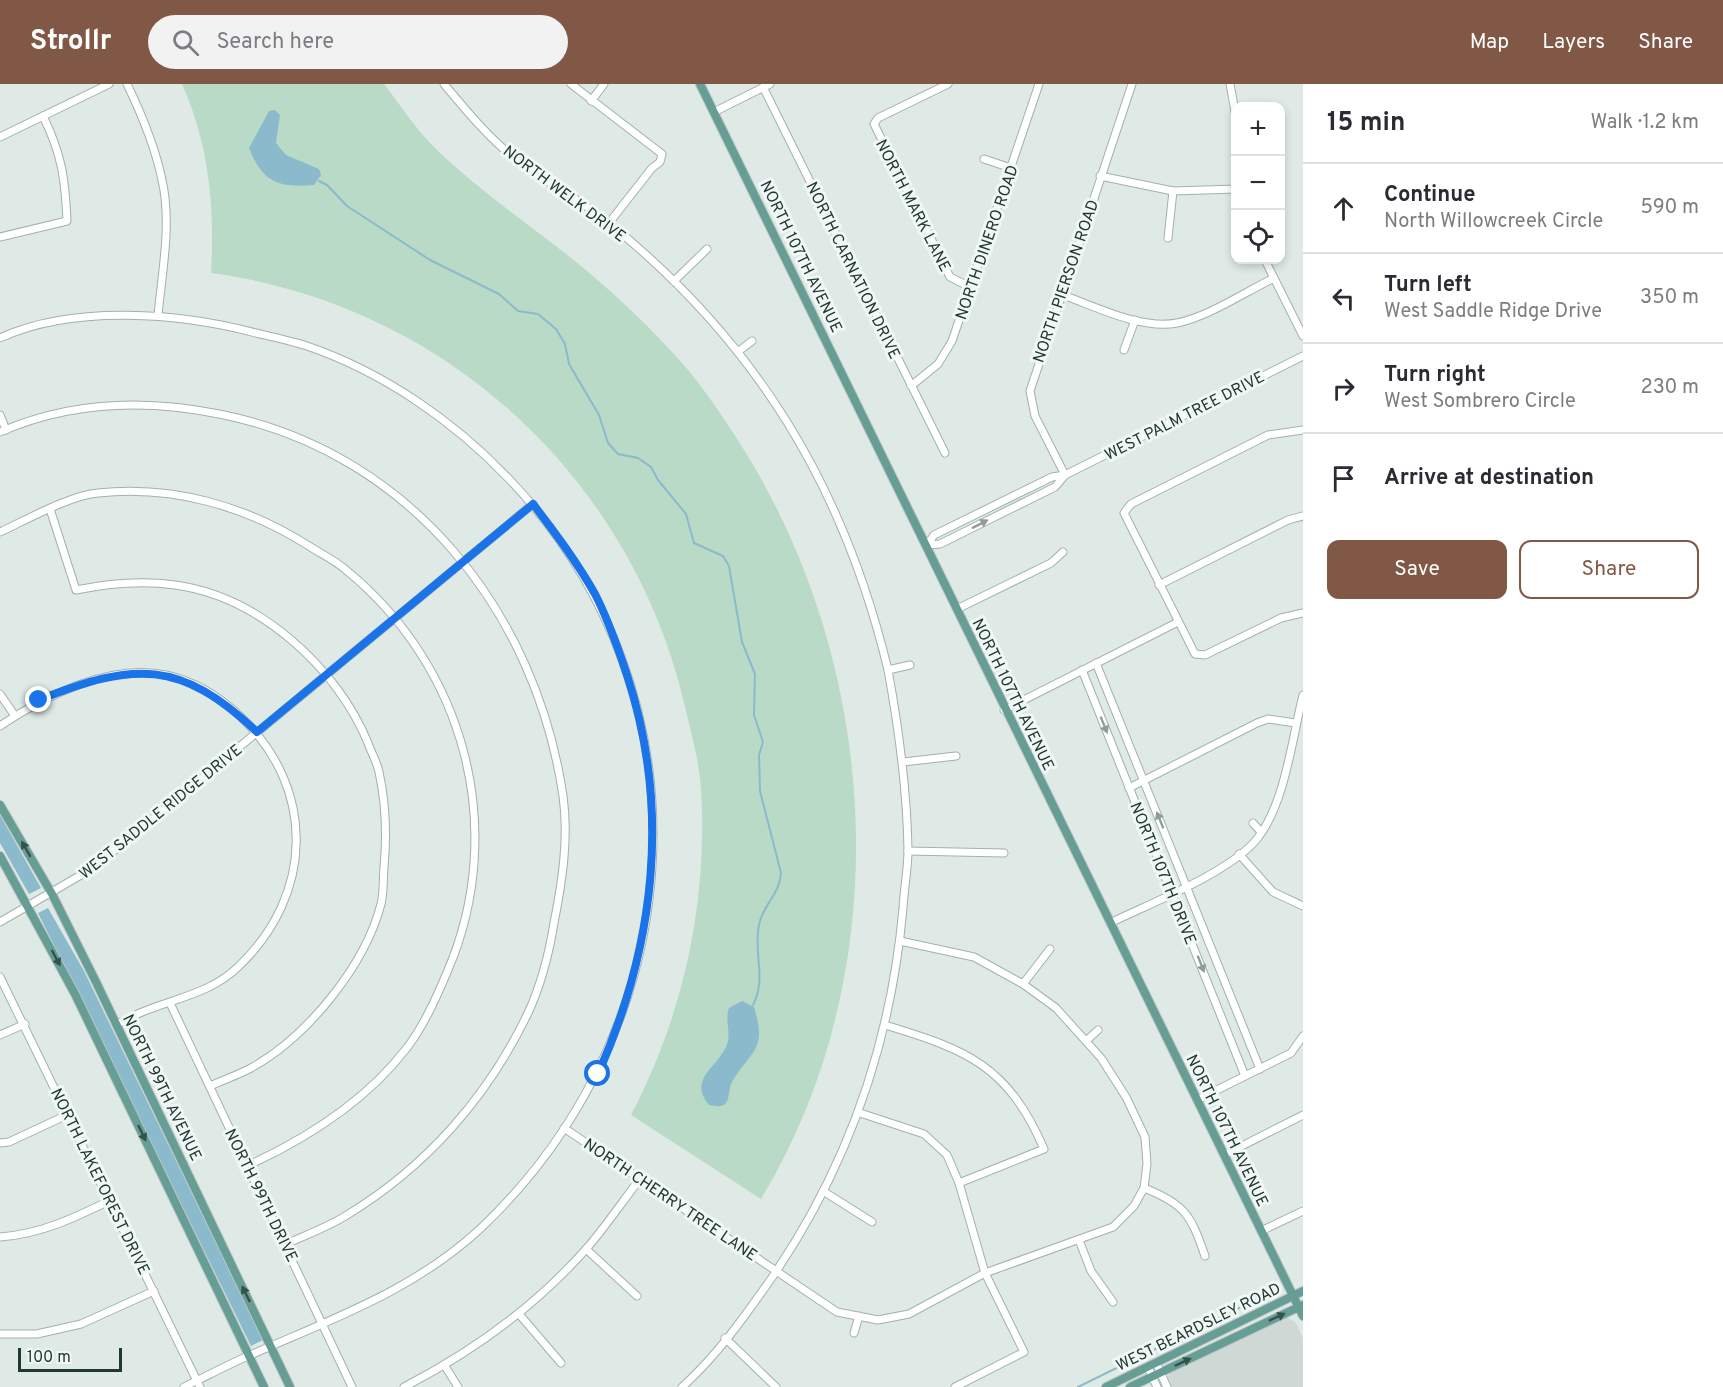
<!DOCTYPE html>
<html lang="en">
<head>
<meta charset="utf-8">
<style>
  :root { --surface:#fff; --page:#f2f2f3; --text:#2b2b33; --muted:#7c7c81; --line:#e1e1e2; --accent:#815846 }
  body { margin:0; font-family:Overpass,sans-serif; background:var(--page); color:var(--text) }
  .controls { position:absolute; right:18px; top:18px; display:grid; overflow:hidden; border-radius:12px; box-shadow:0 3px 9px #0003 }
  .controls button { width:54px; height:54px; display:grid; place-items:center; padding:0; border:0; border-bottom:2px solid var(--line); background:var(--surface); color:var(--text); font:30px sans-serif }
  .scale { position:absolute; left:18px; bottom:15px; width:104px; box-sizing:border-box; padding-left:6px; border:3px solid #213935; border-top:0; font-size:16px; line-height:21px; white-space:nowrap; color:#213935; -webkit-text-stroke:4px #f0f7f4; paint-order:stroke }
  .stop { position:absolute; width:18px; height:18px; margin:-14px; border:4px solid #1a73e8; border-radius:50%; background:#fff }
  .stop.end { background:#1a73e8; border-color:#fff; box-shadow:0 2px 6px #0008 }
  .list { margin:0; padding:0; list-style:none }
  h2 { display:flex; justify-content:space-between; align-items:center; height:78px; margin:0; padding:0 24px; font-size:26px }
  h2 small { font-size:20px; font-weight:400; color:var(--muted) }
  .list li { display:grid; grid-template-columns:39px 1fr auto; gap:18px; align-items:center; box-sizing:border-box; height:90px; padding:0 24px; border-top:2px solid var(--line) }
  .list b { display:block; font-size:22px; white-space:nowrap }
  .list p { margin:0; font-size:20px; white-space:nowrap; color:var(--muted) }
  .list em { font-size:20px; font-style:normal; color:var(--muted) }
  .actions { display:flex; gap:12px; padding:18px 24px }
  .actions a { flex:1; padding:14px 0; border:2px solid var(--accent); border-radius:12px; text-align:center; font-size:21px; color:var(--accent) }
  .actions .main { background:var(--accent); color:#fff }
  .icon { flex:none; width:33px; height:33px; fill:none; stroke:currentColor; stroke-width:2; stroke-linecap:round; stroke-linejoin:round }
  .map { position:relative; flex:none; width:1303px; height:1303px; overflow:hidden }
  header { display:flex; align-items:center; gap:36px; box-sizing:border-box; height:84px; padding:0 30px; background:var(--accent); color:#fff }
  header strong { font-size:28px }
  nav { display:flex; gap:33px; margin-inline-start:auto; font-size:21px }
  .search { width:420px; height:54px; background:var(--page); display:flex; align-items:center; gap:15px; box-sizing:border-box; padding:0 21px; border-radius:33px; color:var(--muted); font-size:22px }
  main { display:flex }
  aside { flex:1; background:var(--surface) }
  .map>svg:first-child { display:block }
</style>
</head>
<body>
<header>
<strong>Strollr</strong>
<div class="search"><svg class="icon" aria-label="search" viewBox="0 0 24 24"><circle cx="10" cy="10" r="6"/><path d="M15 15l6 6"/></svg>Search here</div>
<nav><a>Map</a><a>Layers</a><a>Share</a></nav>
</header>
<main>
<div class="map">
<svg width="1303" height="1303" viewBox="0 0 1303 1303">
  <rect width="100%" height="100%" fill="#dfeae6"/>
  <!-- built -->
  <path fill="#ced9d5" d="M1287 1233 1296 1239 1303 1254V1303H1171L1167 1294 1170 1289Z"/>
  <!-- green -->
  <path fill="#b9dac6" d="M182 0H384C401 22 417 47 437 66 479 106 525 138 570 173 606 202 640 233 671 267 698 295 720 328 741 361 882 584 899 887 761 1115L631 1031C684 930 708 817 701 704 699 678 692 652 686 627 635 397 446 220 211 189 215 122 209 61 182 0Z"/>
  <!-- water -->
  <g fill="#8abacc">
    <path d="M275 26 280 31 276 59 286 71 319 85 321 91 314 101C278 104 263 99 249 64L269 27Z"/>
    <path d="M0 731 41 804 29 810 0 759Z"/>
    <path d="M48 824 84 887 263 1256 251 1262 38 829Z"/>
    <path d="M742 917 754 923C767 965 753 965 733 996 725 1009 735 1027 709 1021 686 993 722 982 728 957 730 946 725 935 729 924Z"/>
  </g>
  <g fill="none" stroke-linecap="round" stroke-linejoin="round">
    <!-- stream -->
    <g stroke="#8abacc" stroke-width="2">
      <path d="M319 97 327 101 347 122 430 176 499 210 518 227 538 230 556 245 565 260 569 280 599 331 608 359 618 370 638 374 651 383 658 396 686 430 694 459 723 472 729 482 742 558 755 590 754 631 763 658 759 671 760 707 781 789C780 810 762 822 759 841 753 869 767 894 753 921"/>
      <path d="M1078 1303 1276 1206"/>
    </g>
    <!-- minor casing -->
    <g stroke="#a2b1ad" stroke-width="9">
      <g id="minor">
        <path d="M127 0C142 31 155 62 162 96 172 139 162 188 158 231"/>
        <path d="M444 0C465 25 487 52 513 73 543 97 580 115 610 140 757 259 844 403 888 586L910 581"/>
        <path d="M571 0 662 70 660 78 652 84 609 139"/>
        <path d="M948 0 878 34 874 40 950 193 970 203"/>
        <path d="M1230 0 1236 33"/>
        <path d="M763 3 945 369"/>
        <path d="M591 17 604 0"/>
        <path d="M714 28 770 0"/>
        <path d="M0 53 109 0"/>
        <path d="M984 75 1011 84"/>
        <path d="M1100 92 1173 107 1236 105"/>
        <path d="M0 153 67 137C65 94 62 71 43 32"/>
        <path d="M1168 154 1173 107"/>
        <path d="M1265 176 1303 252"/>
        <path d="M674 197 707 165"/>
        <path d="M1060 210C1095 222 1140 246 1177 239 1208 233 1245 208 1274 194"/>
        <path d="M0 254C74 220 180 229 256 249 273 253 291 257 307 262 383 288 454 337 509 395 715 610 695 941 481 1144 414 1207 329 1236 246 1273 225 1282 205 1293 184 1303"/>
        <path d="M1124 266 1135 236"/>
        <path d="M739 267 752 257"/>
        <path d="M911 302 938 280 952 257 1039 0"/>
        <path d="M0 331 6 346"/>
        <path d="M1303 346 1268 351 1131 420 1124 429 1195 570 1205 571 1281 534 1303 529"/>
        <path d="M0 348C71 317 149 315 224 331 411 370 536 528 563 712 569 754 562 799 554 839 549 870 541 901 528 929 488 1013 426 1083 347 1131 328 1143 306 1151 286 1160"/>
        <path d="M1065 391 1035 332 1030 307 1132 0"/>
        <path d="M50 425 76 506C110 499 141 496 175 501 258 512 337 583 368 659 371 668 377 678 379 688 386 720 387 751 384 783 383 795 384 808 381 820 365 882 307 953 251 984 238 991 223 996 210 1002"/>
        <path d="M0 448C26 436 71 411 98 409 173 401 246 422 309 462 321 470 335 476 346 486 465 583 508 745 448 886 437 912 424 942 406 965 365 1018 308 1054 247 1082"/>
        <path d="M927 461 934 451 1052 393 1065 391 1303 272"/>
        <path d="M927 461 940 460 1055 403 1065 391"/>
        <path d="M1159 501 1288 436 1303 432"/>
        <path d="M957 525 1051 479 1063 468"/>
        <path d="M1096 579 1260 985"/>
        <path d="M1082 586 1245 992"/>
        <path d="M0 610 15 632"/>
        <path d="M1004 626 1178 538"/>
        <path d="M0 642C45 612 110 579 166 591 194 597 220 613 241 633 316 705 314 810 239 882 214 907 181 913 150 925 138 929 128 935 117 940"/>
        <path d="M903 678 956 672"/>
        <path d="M1129 704 1257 639 1268 635 1296 639"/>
        <path d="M1253 739 1261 748"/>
        <path d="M908 767 1004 769"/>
        <path d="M1239 770 1273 808 1303 822"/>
        <path d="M0 838 93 784 533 420"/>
        <path d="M1110 839C1151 819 1229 789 1257 755 1285 720 1292 655 1303 611"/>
        <path d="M0 893 200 1303"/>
        <path d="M1023 900 1050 865"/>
        <path d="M170 919 352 1303"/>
        <path d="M885 941C968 966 1008 982 1044 1065L959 1099"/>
        <path d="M0 951 25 940"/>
        <path d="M1086 957 1098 946"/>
        <path d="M1197 1016 1291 969 1303 952"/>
        <path d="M860 1029 924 1050 947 1071 959 1099 985 1189 1024 1268 955 1303"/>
        <path d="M564 1044 837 1228 878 1236 909 1230 985 1189 1113 1143 1134 1122 1144 1104 1147 1080 1145 1053 1126 1013 1101 974 1056 924 1023 900 974 873 900 857"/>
        <path d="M0 1059 9 1058 69 1030"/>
        <path d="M1224 1071 1303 1031"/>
        <path d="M1144 1104C1185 1120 1191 1131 1205 1172"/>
        <path d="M823 1107 872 1138"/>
        <path d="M1261 1147 1303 1127"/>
        <path d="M0 1153C41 1150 74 1134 111 1116"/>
        <path d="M1079 1156 1091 1187 1113 1218"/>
        <path d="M586 1165 637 1212"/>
        <path d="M519 1230 561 1279"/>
        <path d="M854 1249 859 1232"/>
        <path d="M0 1250H37L81 1240 154 1207"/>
        <path d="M725 1254 776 1303"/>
        <path d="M1156 1279 1167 1303"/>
        <path d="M445 1282 458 1303"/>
        <path d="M1148 1283 1157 1303"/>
        <path d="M404 1303C472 1268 535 1223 587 1164 606 1142 622 1118 640 1095"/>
        <path d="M682 1303C716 1273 745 1232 771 1195 848 1083 891 960 903 824 904 805 908 785 908 766 907 705 899 646 888 586"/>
      </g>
    </g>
    <!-- major casing -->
    <g stroke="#bcc4c2" stroke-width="10">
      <g id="major">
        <path d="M700 0 1303 1232"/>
        <path d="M0 721 52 810 96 898 290 1303"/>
        <path d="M0 772 75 910 264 1303"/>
        <path d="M1106 1303 1303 1207"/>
        <path d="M1130 1303 1303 1221"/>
      </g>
    </g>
    <!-- minor -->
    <use href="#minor" stroke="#fff" stroke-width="7"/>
    <!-- major -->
    <use href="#major" stroke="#669d95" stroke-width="8"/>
  </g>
  <!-- one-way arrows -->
  <defs><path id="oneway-solid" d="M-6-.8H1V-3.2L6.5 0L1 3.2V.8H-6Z" transform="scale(1.5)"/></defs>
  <g fill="#909c9a">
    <use href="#oneway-solid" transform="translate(980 440) rotate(-27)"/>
    <use href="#oneway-solid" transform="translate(1104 641) rotate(68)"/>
    <use href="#oneway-solid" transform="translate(1160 736) rotate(-112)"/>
    <use href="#oneway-solid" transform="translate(1201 880) rotate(68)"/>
  </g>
  <g fill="#32524d">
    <use href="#oneway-solid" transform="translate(26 765) rotate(-120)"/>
    <use href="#oneway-solid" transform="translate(56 874) rotate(62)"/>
    <use href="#oneway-solid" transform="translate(142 1049) rotate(64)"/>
    <use href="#oneway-solid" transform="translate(246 1210) rotate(-116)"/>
    <use href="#oneway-solid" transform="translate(1277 1233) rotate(-25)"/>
    <use href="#oneway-solid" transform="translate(1183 1278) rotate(-25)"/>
  </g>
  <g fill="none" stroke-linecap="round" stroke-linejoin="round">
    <!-- route -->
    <path stroke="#1a73e8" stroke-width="8" d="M39 616C134 578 180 575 257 648L533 420C555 449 577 478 595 510 608 535 618 564 627 591 671 725 655 862 598 990"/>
  </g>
  <g text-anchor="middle" stroke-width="6" stroke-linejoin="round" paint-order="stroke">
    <!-- street labels -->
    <g font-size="16" fill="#213935" stroke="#f0f7f4">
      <text transform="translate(565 109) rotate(37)" y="6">NORTH WELK DRIVE</text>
      <text transform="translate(914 121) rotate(63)" y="6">NORTH MARK LANE</text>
      <text transform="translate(986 158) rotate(-71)" y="6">NORTH DINERO ROAD</text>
      <text transform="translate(802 172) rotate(64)" y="6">NORTH 107TH AVENUE</text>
      <text transform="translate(854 186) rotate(64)" y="6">NORTH CARNATION DRIVE</text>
      <text transform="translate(1065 197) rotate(-71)" y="6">NORTH PIERSON ROAD</text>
      <text transform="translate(1184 331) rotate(-27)" y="6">WEST PALM TREE DRIVE</text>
      <text transform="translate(1014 610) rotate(64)" y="6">NORTH 107TH AVENUE</text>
      <text transform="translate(160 727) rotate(-39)" y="6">WEST SADDLE RIDGE DRIVE</text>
      <text transform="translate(1164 789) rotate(68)" y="6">NORTH 107TH DRIVE</text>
      <text transform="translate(163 1003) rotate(64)" y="6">NORTH 99TH AVENUE</text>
      <text transform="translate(1228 1046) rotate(64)" y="6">NORTH 107TH AVENUE</text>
      <text transform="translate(101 1097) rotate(64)" y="6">NORTH LAKEFOREST DRIVE</text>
      <text transform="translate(262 1111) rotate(64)" y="6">NORTH 99TH DRIVE</text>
      <text transform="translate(671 1115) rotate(34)" y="6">NORTH CHERRY TREE LANE</text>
      <text transform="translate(1198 1242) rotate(-26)" y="6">WEST BEARDSLEY ROAD</text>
    </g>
  </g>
</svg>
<div class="controls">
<button>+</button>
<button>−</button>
<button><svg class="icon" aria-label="locate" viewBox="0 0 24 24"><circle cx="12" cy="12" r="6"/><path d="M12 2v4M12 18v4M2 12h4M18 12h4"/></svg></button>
</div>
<div class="scale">100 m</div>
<div class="stop" style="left:598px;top:990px"></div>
<div class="stop end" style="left:39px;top:616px"></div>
</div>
<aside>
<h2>15 min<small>Walk · 1.2 km</small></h2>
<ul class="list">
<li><svg class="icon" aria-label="ahead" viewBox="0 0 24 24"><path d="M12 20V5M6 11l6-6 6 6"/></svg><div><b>Continue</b><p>North Willowcreek Circle</p></div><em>590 m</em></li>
<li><svg class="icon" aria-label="left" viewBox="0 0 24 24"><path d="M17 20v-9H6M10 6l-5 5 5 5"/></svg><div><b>Turn left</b><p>West Saddle Ridge Drive</p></div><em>350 m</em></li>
<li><svg class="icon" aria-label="right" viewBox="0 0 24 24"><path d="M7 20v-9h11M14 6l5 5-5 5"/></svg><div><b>Turn right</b><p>West Sombrero Circle</p></div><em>230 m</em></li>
<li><svg class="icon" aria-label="arrive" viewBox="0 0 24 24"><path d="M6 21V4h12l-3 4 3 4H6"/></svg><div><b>Arrive at destination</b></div></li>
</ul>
<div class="actions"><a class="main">Save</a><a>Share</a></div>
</aside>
</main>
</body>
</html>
